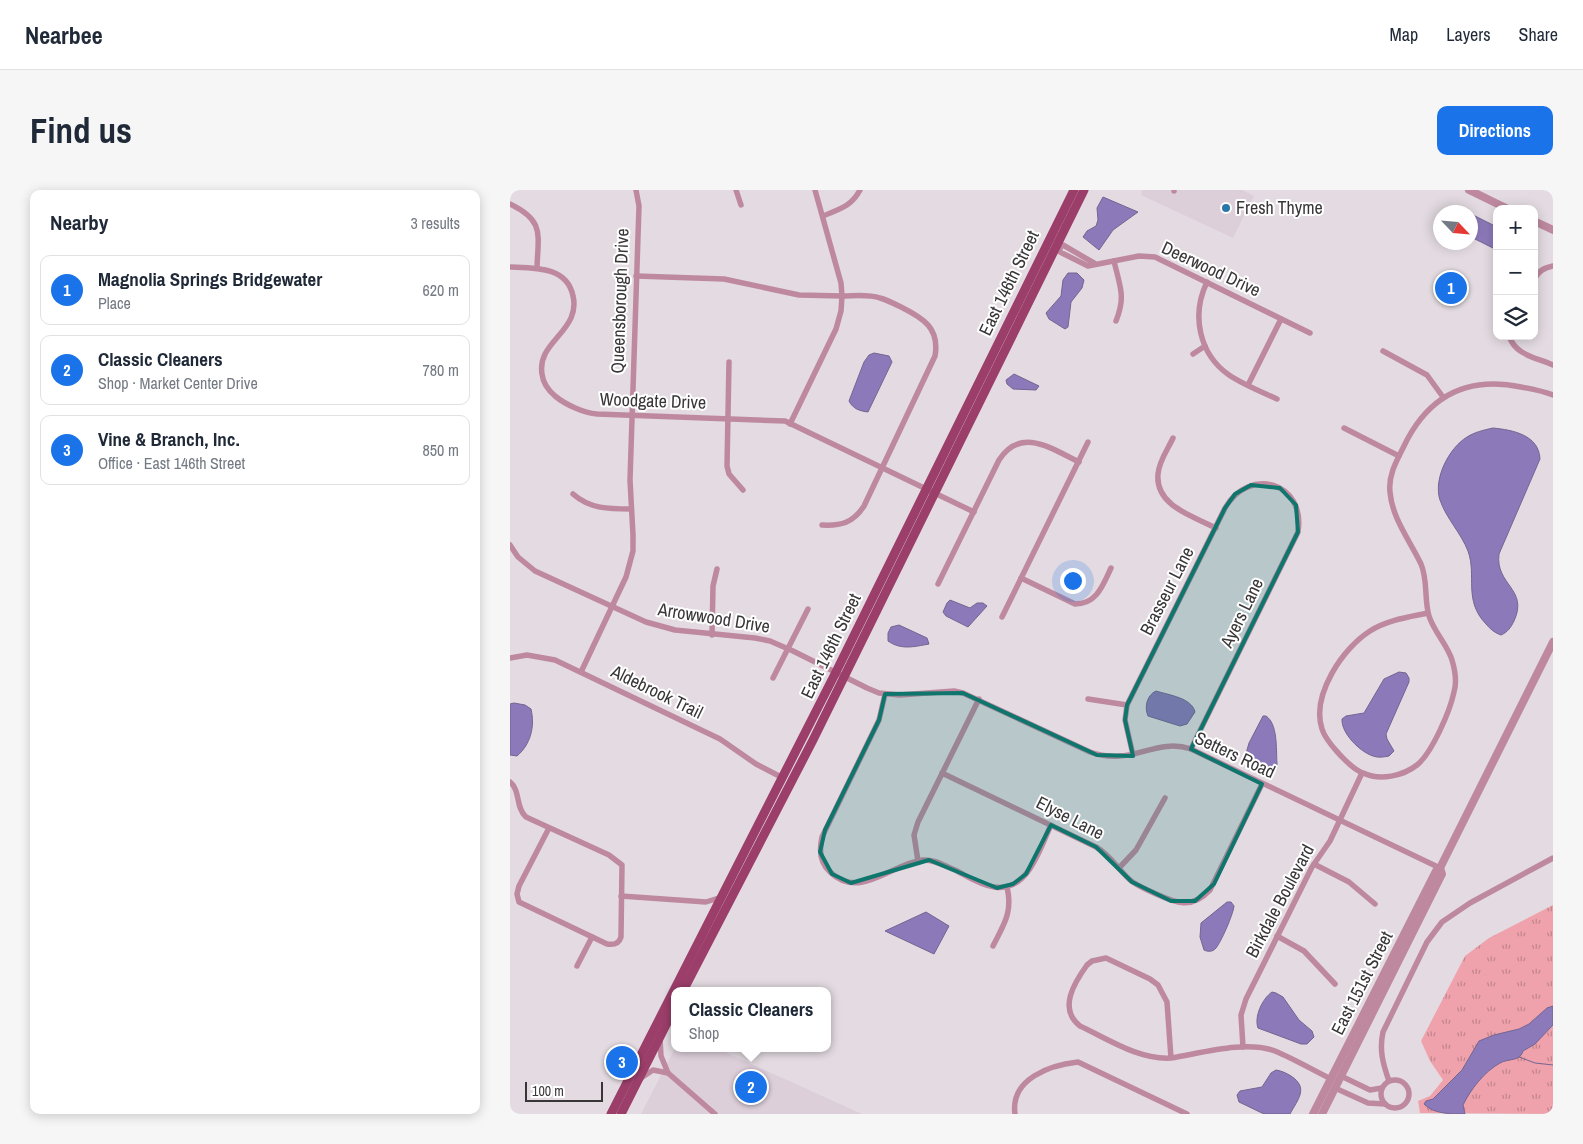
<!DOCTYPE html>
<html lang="en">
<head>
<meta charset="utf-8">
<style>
  :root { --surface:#fff; --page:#f6f6f7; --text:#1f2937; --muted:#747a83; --line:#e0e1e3; --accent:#1a73e8 }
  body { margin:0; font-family:"Archivo Narrow",sans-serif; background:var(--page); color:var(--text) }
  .controls { position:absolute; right:15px; top:15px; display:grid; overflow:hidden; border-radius:10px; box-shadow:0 2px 12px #0003 }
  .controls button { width:45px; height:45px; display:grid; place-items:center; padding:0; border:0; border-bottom:1px solid var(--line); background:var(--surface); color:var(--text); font:25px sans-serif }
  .compass { position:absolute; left:923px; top:15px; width:45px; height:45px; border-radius:50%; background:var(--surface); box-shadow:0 2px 12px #0003; rotate:116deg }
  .scale { position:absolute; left:15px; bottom:12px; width:78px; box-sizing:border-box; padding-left:5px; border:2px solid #393638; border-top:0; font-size:14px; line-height:18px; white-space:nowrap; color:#393638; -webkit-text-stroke:4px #fff; paint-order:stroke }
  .you { position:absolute; left:562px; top:390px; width:18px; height:18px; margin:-12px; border:4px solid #fff; border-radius:50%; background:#1a73e8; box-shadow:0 0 0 8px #1a73e833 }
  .badge { display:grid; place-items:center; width:32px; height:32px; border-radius:50%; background:var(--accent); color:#fff; font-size:16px; font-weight:700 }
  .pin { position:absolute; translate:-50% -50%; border:2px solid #fff; box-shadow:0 1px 5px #0006 }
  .popup { position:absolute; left:161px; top:797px; width:160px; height:65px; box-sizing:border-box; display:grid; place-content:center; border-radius:10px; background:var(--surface); filter:drop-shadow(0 1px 4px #0005); font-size:16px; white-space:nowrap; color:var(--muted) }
  .popup b { font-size:19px; color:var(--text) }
  .popup::after { content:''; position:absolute; left:50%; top:100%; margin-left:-10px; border:10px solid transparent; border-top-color:var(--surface) }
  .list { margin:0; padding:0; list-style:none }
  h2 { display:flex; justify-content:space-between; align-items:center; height:65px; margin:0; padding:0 20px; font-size:21px }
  h2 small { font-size:16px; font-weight:400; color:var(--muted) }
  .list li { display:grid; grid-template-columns:32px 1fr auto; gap:15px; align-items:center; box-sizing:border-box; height:70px; margin:0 10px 10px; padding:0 10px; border:1px solid var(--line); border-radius:10px }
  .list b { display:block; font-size:19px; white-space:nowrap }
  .list p { margin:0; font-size:16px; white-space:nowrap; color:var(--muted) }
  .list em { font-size:16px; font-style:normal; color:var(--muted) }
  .icon { flex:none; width:28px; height:28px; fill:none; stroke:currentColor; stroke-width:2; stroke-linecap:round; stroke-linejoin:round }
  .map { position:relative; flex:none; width:1043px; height:924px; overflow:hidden; border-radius:10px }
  header { display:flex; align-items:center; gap:30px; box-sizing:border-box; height:70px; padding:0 25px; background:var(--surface); border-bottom:1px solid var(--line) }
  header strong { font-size:24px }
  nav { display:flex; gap:28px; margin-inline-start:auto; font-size:18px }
  .intro { display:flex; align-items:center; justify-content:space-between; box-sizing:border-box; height:120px; padding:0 30px }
  h1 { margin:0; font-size:35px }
  .button { padding:12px 22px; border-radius:10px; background:var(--accent); color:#fff; font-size:18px; font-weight:700 }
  main { display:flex; gap:30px; padding:0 30px }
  aside { flex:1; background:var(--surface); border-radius:10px; box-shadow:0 2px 12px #0003 }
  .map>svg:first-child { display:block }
</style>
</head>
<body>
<header>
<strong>Nearbee</strong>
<nav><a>Map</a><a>Layers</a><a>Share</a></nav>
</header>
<div class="intro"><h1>Find us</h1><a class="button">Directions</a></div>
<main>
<aside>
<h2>Nearby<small>3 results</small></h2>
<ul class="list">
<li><span class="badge">1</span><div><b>Magnolia Springs Bridgewater</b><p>Place</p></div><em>620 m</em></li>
<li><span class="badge">2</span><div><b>Classic Cleaners</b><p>Shop · Market Center Drive</p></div><em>780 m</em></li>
<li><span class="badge">3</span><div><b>Vine &amp; Branch, Inc.</b><p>Office · East 146th Street</p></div><em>850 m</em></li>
</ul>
</aside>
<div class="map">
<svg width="1043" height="924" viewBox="0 0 1043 924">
  <defs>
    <pattern id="grass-tufts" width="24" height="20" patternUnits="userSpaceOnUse" patternTransform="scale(1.25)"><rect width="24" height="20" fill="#efa2ab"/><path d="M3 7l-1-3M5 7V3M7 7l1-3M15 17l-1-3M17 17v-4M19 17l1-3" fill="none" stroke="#c3858c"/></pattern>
  </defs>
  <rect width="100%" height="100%" fill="#e3dbe1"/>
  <!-- built -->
  <g fill="#ddcfda">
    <path d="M632 0H732L744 6 723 48 631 5Z"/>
    <path d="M165 858H206L352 924H131Z"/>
  </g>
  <!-- grass -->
  <path fill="url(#grass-tufts)" d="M1043 715V924L910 923 908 911 920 906 933 890 920 871 911 851 955 766 979 748Z"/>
  <!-- water -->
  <g fill="#8c79b9" stroke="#736592">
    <path d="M593 7 628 22 603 40 589 60 573 47 577 41 586 36 588 30 587 18Z"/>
    <path d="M961 24 987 37V60L961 47Z"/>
    <path d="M558 83H567L574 90 572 98 561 112 558 137 555 139 539 129 536 123 551 106 553 90Z"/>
    <path d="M364 163 379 166 382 172 358 222C350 221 343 219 339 211L354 172 359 165Z"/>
    <path d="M504 184 529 196 526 200 503 199 497 194 496 190Z"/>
    <path d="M983 238C1003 240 1029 245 1030 269L989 364C985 395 1019 399 1004 431 1001 437 998 442 991 445 985 443 980 439 976 434 953 410 967 386 958 361 951 343 936 328 930 310 923 289 939 258 957 247 965 242 974 240 983 238Z"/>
    <path d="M440 410 460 418 467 413H473L477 416 458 437 436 426 433 422 437 413Z"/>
    <path d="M389 435 417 448 419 454C403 457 391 460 378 451V443L381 437Z"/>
    <path d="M889 482 896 483 899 488V492L876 544 877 549 884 561 879 566C874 567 868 568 863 566 850 562 831 543 832 529L836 526 854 523 874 489Z"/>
    <path d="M646 501C659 505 682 508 685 522L677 534 670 536 638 526C634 517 637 505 646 501Z"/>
    <path d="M4 513 15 515 21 519C25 536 21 554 7 566L0 565V514Z"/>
    <path d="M753 526H756C768 534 766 559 767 573V578L765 581 735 567 739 553Z"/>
    <path d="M717 712H721L724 716C723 725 711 752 706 758 703 762 698 762 694 760L690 747 691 733Z"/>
    <path d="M416 722 439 736 424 764 375 741Z"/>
    <path d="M762 802 766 803 773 807 789 830 802 841 804 847 797 854H791L748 838C744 827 752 809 762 802Z"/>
    <path d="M1043 816V835L1025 854 1013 861C1010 872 999 868 990 873 974 882 961 899 953 915L955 924C941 924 923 924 914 914L916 911 923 909 952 880 969 851 984 845 1009 839 1019 834 1037 818Z"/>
    <path d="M766 880C772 881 776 883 781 886 799 898 788 909 780 924H754L729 912 727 905 730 901 752 897 761 883Z"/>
  </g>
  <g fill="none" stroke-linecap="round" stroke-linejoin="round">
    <!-- stream -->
    <path stroke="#736592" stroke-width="1" d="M1009 867 1025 873 1043 875"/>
    <!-- minor -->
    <g stroke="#be899f" stroke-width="5.5">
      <path d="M226 0 231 15"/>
      <path d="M664 1V0"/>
      <path d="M0 14C35 31 28 44 27 78"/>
      <path d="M313 26C329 19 341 17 350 0"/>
      <path d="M550 57V62L578 76 629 66 645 67 800 143"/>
      <path d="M550 57 553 55 584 73"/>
      <path d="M604 71C610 97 616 106 606 131"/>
      <path d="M0 77C24 78 57 76 63 106 65 114 64 121 61 128 52 148 28 159 32 184 33 193 38 200 45 206 56 215 74 223 87 224L275 231 464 322"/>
      <path d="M126 86 214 89 289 105 332 106 331 93 305 0"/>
      <path d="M1024 90C1028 81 1034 78 1043 76"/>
      <path d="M697 92C681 125 689 164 719 185 734 195 752 202 767 209"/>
      <path d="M999 146C1006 166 1026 167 1043 175"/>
      <path d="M873 161 917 185 933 207"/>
      <path d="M683 164 695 156"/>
      <path d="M219 172 217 276 219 284 233 300"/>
      <path d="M738 195 771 129"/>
      <path d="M280 234 326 139 331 121 332 106C344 106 358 104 370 108 377 110 385 114 391 117 413 128 430 138 425 166L354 316C343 333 331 336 312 335"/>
      <path d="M834 238 889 266"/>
      <path d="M663 248C658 259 649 271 648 284 645 316 683 326 706 338"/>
      <path d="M63 304C80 319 99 319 121 319"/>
      <path d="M0 355 8 367 25 381 136 432 165 440 245 448 260 451 283 461 357 498 369 503 390 505 444 501 453 503 580 562C621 577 645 547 681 559L930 678"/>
      <path d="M511 388 565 414C587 414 593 395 601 378"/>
      <path d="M428 394 489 270C511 236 542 259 569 272"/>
      <path d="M918 423C899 427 877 430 860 441 833 458 801 505 812 539 815 549 823 557 830 565 837 572 844 580 853 583 870 591 893 586 907 575 922 563 940 521 944 502 947 492 945 480 942 470 937 454 924 442 919 426 914 409 918 390 911 374 900 351 882 328 880 302 878 285 887 270 894 256 918 206 957 186 1011 197 1022 199 1033 201 1043 205"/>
      <path d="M492 427 578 252"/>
      <path d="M202 445 203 396 207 379"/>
      <path d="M0 468 17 465 45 470 210 549 246 574 273 588"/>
      <path d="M71 482 116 387 123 361V345L120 290 129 16 126 0"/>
      <path d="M263 488 298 419"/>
      <path d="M375 504 369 530 312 647C309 660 310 673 320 682 350 711 382 673 413 670 424 669 435 676 445 680 457 686 470 695 484 697 518 703 530 658 541 635"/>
      <path d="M578 509 617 515"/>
      <path d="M623 565 615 530 617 515 715 318C739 276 796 292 788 342L681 559"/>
      <path d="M432 583 586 657C600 665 608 679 620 690 627 696 636 699 644 703 666 713 681 720 700 700L752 594"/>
      <path d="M0 592C11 601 5 617 16 627L99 665 112 675 111 747C109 754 104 755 97 754L9 712 7 704 9 696 39 638"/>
      <path d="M408 671 404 645 408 632 469 509"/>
      <path d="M804 674 839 692 865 714"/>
      <path d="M609 678 626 660 655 608"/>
      <path d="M111 706 196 712 212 707"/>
      <path d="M767 746 794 761 825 794"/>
      <path d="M483 756C494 734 503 722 497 697"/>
      <path d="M67 776 82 747"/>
      <path d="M150 849 151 866 158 883 205 924"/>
      <path d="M733 857 731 825 736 809 802 677 820 651 852 583"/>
      <path d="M661 868 657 812 648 795 640 789 596 768 582 771 577 775C564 793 548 819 570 836 598 849 629 870 661 868 692 863 736 850 765 861 784 869 803 880 821 889"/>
      <path d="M831 886 860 900 872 898"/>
      <path d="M131 888 143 880 158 883"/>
      <circle cx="885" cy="904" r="14"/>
      <path d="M879 891C873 874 869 860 873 842L917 752 932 732 960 713 1043 668"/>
      <path d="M825 898 858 913 875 914"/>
      <path d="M505 924C500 889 540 875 568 872L677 924"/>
    </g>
    <!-- tertiary -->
    <g stroke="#be899f" stroke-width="8">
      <path d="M959 0 998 19"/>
      <path d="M1024 31 1043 40"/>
      <path d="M803 924 926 681 930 678 1043 452"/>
      <path d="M812 924 932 684 930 678"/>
    </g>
    <!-- primary -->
    <g stroke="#9b3e6a" stroke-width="9">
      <path d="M173 801 303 550 574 0"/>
      <path d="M101 924 326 482 564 0"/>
      <path d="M111 924 165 817"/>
    </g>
  </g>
  <!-- marked area -->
  <path fill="#0f766e" fill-opacity="0.2" stroke="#0f766e" stroke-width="4" stroke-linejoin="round" d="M741 295 770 298 786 315 788 342 681 559 752 594 704 694 685 711H661L622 692 586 657 541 635 516 684 503 694 487 698 419 670 341 693 322 684 310 662 315 640 369 530 375 504 453 503 587 565 623 566 615 530 617 515 715 318 725 304Z"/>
  <!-- markers -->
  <circle fill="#2977aa" stroke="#fff" stroke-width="2" cx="716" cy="18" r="5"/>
  <g text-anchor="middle" stroke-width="4" stroke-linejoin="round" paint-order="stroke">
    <!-- poi labels -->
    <g font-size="18" fill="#393638" stroke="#fff" text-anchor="start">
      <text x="726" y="24">Fresh Thyme</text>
    </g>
    <!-- street labels -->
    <g font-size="18" fill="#393638" stroke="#fff">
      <text transform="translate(701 79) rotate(25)" y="6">Deerwood Drive</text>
      <text transform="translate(499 93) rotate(-64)" y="6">East 146th Street</text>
      <text transform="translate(110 111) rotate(-88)" y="6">Queensborough Drive</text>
      <text transform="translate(143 211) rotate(2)" y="6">Woodgate Drive</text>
      <text transform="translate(657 401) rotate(-63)" y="6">Brasseur Lane</text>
      <text transform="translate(732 423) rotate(-64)" y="6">Ayers Lane</text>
      <text transform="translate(204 428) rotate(9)" y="6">Arrowwood Drive</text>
      <text transform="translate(321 456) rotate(-64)" y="6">East 146th Street</text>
      <text transform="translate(147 502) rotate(26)" y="6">Aldebrook Trail</text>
      <text transform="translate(725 565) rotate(25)" y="6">Setters Road</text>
      <text transform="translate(560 628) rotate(27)" y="6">Elyse Lane</text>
      <text transform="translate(770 711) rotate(-62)" y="6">Birkdale Boulevard</text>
      <text transform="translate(852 793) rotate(-63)" y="6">East 151st Street</text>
    </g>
  </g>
</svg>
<div class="controls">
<button>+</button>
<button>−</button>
<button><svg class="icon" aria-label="layers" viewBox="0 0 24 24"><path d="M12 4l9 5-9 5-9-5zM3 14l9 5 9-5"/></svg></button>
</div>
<svg class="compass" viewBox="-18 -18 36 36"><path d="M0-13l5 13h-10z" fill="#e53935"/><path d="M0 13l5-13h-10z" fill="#747a83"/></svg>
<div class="scale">100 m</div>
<div class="you"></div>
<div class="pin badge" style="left:941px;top:98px">1</div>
<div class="pin badge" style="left:241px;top:897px">2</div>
<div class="popup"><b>Classic Cleaners</b>Shop</div>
<div class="pin badge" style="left:112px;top:872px">3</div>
</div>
</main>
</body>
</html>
